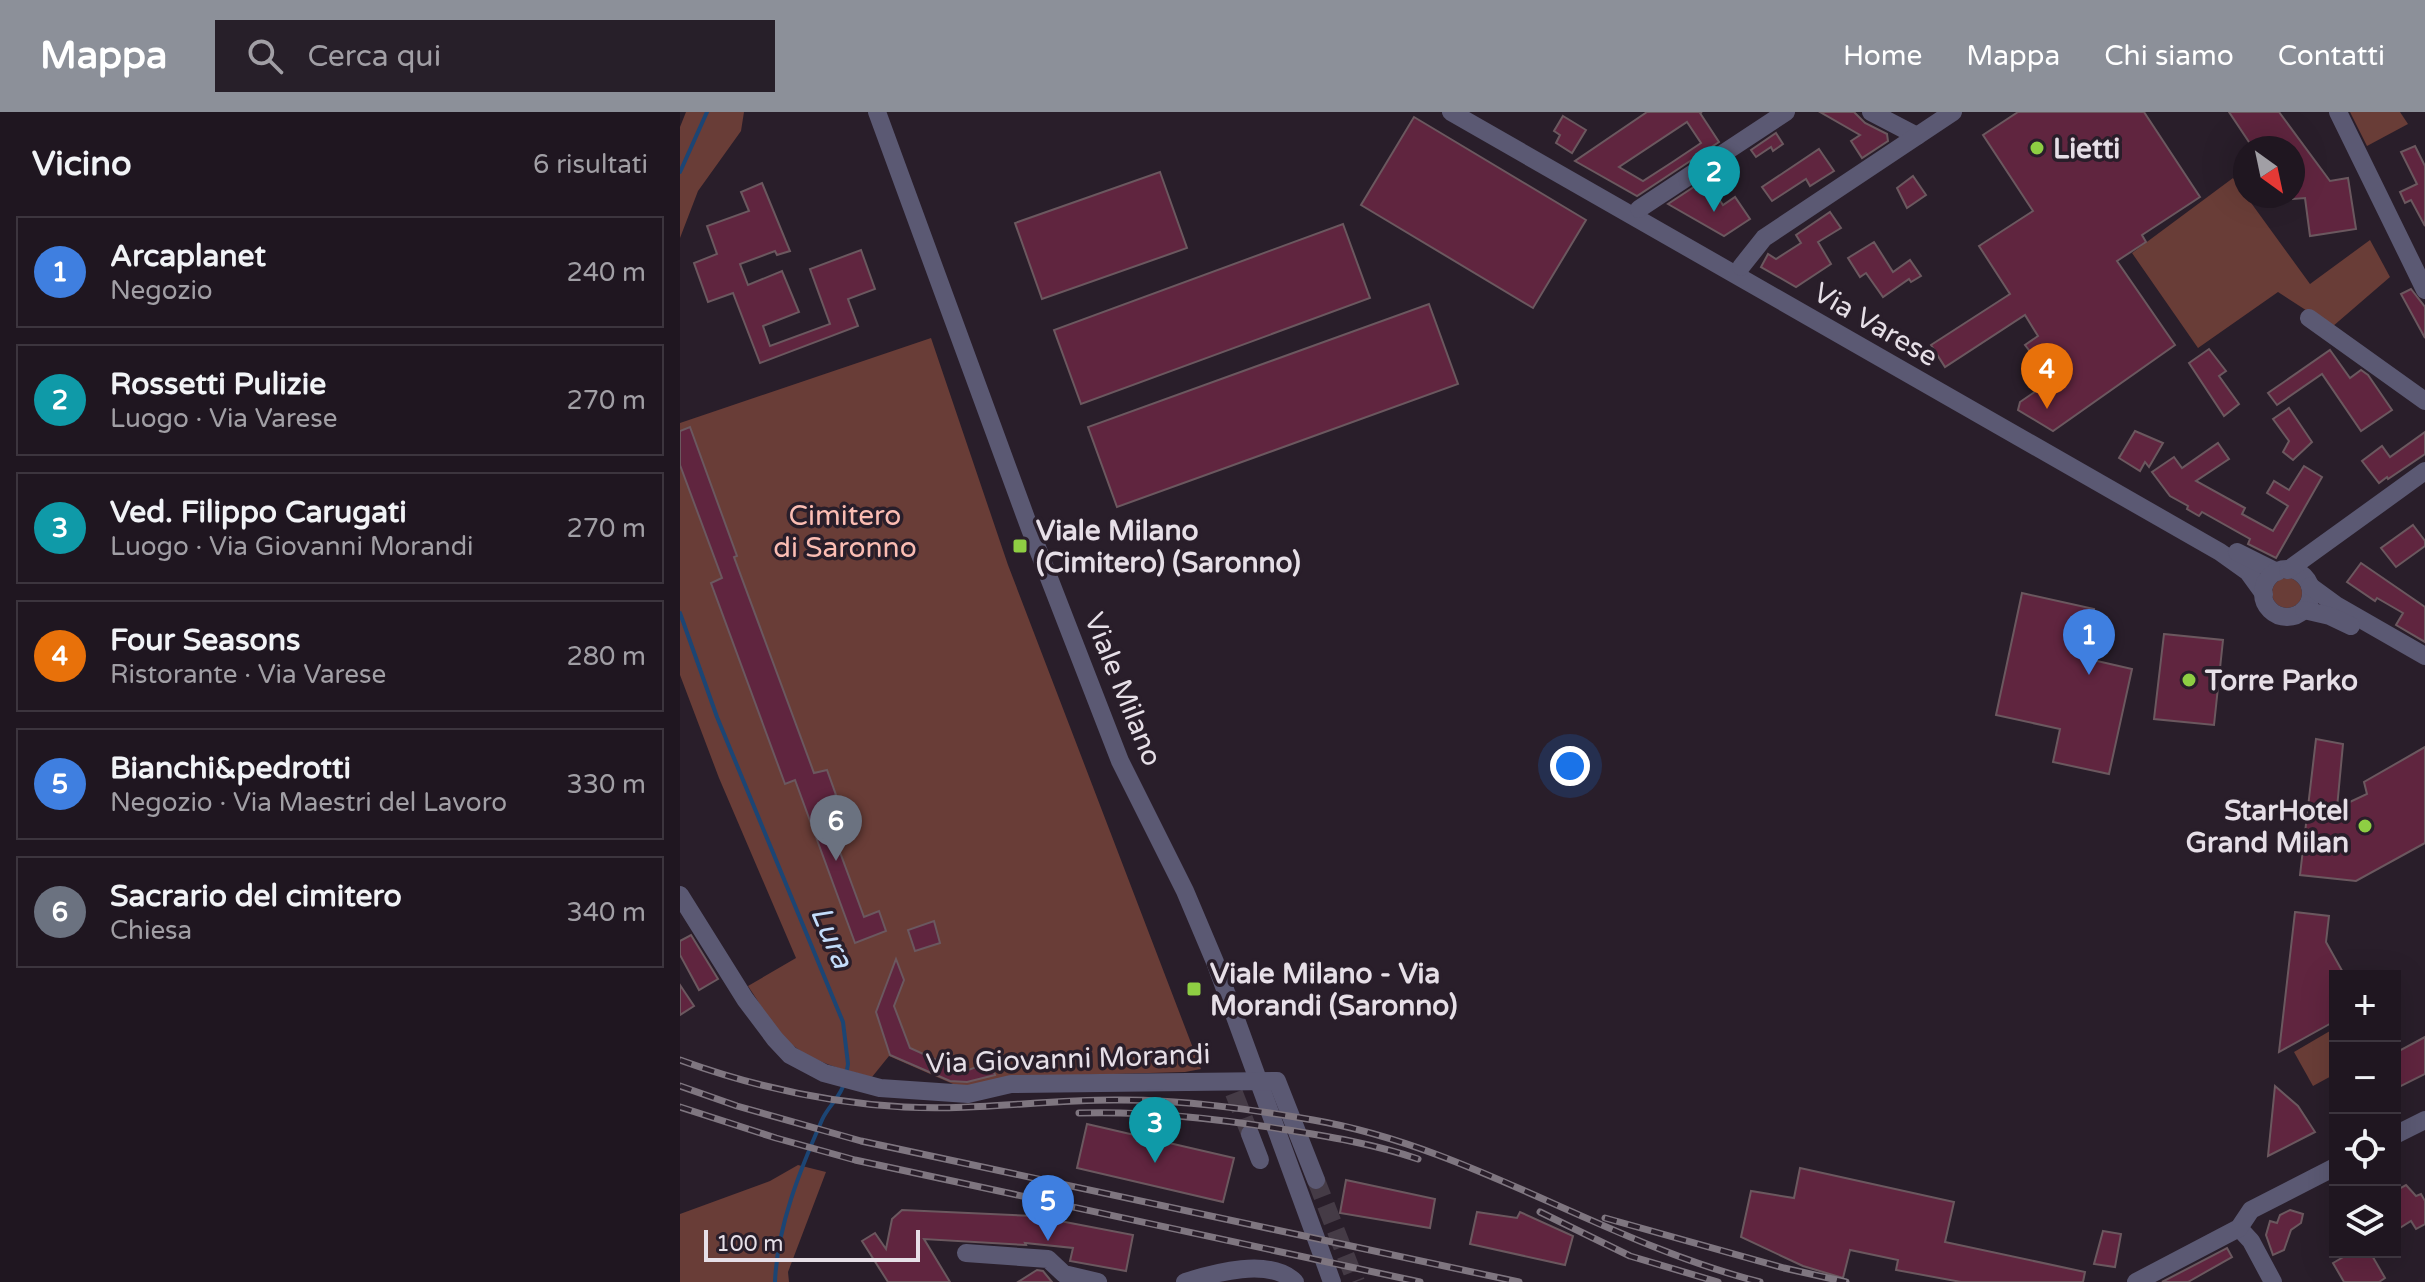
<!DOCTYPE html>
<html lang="it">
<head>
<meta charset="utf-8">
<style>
  :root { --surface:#1f1620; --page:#271f29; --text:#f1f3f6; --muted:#a19fa5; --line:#3c353e; --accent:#8c9099 }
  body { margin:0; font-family:"Varela Round",sans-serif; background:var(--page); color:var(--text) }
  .controls { position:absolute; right:24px; bottom:24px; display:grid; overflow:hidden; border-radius:0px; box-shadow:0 8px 32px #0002 }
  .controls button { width:72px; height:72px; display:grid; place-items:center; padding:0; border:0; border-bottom:2px solid var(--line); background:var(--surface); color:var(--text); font:40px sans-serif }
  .compass { position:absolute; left:1553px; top:24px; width:72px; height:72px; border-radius:50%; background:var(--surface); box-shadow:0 8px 32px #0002; rotate:147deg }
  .scale { position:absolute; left:24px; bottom:20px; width:216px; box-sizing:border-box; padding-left:8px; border:4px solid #e6dfe7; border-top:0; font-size:22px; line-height:28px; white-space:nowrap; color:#e6dfe7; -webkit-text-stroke:6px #291e2a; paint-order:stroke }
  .you { position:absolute; left:890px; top:654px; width:28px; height:28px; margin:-20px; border:6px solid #fff; border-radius:50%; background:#1a73e8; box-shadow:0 0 0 12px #1a73e833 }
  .badge { display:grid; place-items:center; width:52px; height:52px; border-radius:50%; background:var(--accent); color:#fff; font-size:26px; font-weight:700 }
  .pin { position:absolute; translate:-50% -66px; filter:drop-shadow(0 2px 4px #0008) }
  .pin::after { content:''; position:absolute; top:42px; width:28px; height:24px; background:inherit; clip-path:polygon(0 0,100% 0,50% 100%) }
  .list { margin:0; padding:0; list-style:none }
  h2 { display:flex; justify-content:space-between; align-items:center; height:104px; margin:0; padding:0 32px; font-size:34px }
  h2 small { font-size:26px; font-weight:400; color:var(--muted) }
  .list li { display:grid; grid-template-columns:52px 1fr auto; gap:24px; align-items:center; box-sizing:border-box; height:112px; margin:0 16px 16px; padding:0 16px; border:2px solid var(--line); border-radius:0px }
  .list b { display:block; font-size:30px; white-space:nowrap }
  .list p { margin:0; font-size:26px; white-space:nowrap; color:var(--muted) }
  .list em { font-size:26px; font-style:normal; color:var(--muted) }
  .icon { flex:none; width:44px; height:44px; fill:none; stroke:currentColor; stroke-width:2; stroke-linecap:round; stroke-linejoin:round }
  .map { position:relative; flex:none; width:1745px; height:1170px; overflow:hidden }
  header { display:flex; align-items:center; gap:48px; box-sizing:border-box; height:112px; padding:0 40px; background:var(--accent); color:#fff }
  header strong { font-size:38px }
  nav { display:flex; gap:44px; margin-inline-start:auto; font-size:28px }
  .search { width:560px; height:72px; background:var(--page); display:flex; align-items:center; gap:20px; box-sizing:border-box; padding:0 28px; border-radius:0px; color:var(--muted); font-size:30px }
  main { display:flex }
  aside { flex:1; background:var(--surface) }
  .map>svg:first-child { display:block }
</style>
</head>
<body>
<header>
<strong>Mappa</strong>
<div class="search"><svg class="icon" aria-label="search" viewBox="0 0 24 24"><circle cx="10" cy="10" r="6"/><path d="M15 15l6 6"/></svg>Cerca qui</div>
<nav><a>Home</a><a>Mappa</a><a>Chi siamo</a><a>Contatti</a></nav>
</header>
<main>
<aside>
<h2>Vicino<small>6 risultati</small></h2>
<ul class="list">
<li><span class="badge" style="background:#3f7fe0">1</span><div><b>Arcaplanet</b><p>Negozio</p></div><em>240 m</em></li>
<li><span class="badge" style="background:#0f9aa8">2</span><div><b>Rossetti Pulizie</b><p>Luogo · Via Varese</p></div><em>270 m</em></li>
<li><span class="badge" style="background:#0f9aa8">3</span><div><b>Ved. Filippo Carugati</b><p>Luogo · Via Giovanni Morandi</p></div><em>270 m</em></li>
<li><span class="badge" style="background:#e8710a">4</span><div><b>Four Seasons</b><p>Ristorante · Via Varese</p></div><em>280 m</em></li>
<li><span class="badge" style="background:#3f7fe0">5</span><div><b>Bianchi&amp;pedrotti</b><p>Negozio · Via Maestri del Lavoro</p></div><em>330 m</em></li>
<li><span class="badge" style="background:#6b7280">6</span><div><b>Sacrario del cimitero</b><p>Chiesa</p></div><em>340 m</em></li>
</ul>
</aside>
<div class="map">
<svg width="1745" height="1170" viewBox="0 0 1745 1170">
  <rect width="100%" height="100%" fill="#291e2a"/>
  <!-- green -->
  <g fill="#693d37">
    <path d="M6 0H64L61 19 18 79 0 126V15Z"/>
    <path d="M1670 0H1720L1728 12 1687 34Z"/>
    <path d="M1553 66 1630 172 1690 128 1710 165 1652 215 1598 180 1518 236 1452 141Z"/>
    <path d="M251 226 328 453 521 957 505 960 327 965 289 979 209 944 192 965C166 958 137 952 115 935 95 921 82 894 68 874L116 846 39 666 0 563V311Z"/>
    <circle cx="1607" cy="481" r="15"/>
    <path d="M1655 916V962L1633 974 1614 940Z"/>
    <path d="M118 1053 146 1060 108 1160 109 1170H0V1102L90 1069Z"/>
  </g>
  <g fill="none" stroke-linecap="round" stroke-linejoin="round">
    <!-- stream -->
    <g stroke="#1c4574" stroke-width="4">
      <path d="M0 60 27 0"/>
      <path d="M0 501 37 605 163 910 168 952 166 963"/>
      <path d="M95 1170C97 1115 120 1058 142 1008 148 994 161 985 164 971"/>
    </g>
  </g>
  <!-- building -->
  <g fill="#60253f" stroke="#6b585f" stroke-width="2" fill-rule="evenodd">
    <path d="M967 0H1022L1020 1 1039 30 957 84 895 49ZM1007 10 1021 31 991 51 963 69 939 55Z"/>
    <path d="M1140 0H1174L1185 11 1207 22 1208 29 1182 46 1171 29 1180 23Z"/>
    <path d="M1338 0H1464L1520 85 1462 123 1466 130 1437 149 1495 233 1373 319 1338 298 1340 290 1372 268 1345 233 1358 224 1345 203 1265 255 1251 233 1330 182 1299 134 1353 99 1303 23Z"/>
    <path d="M1549 0H1599L1650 69 1668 66 1676 117 1630 124 1625 86 1613 87V36H1573Z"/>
    <path d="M883 4 906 18 892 41 876 31 880 23 874 19Z"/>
    <path d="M734 5 906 108 853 196 681 93Z"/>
    <path d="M1096 21 1103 32 1093 39 1091 35 1076 45 1071 38Z"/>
    <path d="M1735 34 1745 54V114L1731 88 1725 91 1720 80 1737 72 1721 40Z"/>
    <path d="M1139 37 1154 59 1130 74 1126 67 1092 89 1082 75Z"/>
    <path d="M1038 59 1043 66 1030 74 1043 93 1055 85 1070 107 1044 124 988 92Z"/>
    <path d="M480 60 507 136 362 187 335 111Z"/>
    <path d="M1233 64 1246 83 1227 96 1217 76Z"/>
    <path d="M82 71 110 139 97 143 95 139 60 152 68 173 102 159 119 200 83 214 90 234 150 212 130 157 181 138 195 177 168 187 178 214 80 251 53 181 28 190 14 151 37 142 27 114 69 99 61 80Z"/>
    <path d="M1150 100 1161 116 1138 130 1151 152 1116 175 1081 155 1088 142 1096 147 1121 131 1116 123Z"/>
    <path d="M663 112 690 186 401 292 374 218Z"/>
    <path d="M1194 130 1213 160 1230 148 1241 164 1231 170 1229 167 1203 185 1186 161 1180 165 1168 146Z"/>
    <path d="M1731 177 1745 195V226L1721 182Z"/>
    <path d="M749 192 778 272 437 395 408 315Z"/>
    <path d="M1529 237 1546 259 1539 264 1559 292 1544 304 1509 251Z"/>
    <path d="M1650 238 1670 266 1681 258 1688 263 1712 298 1681 319 1642 262 1597 293 1588 281Z"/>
    <path d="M1609 296 1632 330 1613 348 1603 340 1609 329 1593 307Z"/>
    <path d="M10 315 57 444 54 445 134 661 147 658 156 683 141 689 184 805 199 799 206 819 175 831 115 668 105 672 31 471 42 466 0 353V319Z"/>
    <path d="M1455 319 1483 331 1469 355 1465 350 1460 359 1439 346Z"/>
    <path d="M1745 320V342L1708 367 1707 365 1699 371 1682 349 1702 334 1710 345Z"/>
    <path d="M1538 331 1549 347 1516 369 1565 396 1562 402 1593 419 1608 394 1587 381 1594 369 1609 378 1624 354 1642 365 1596 446 1568 432 1570 427 1522 400 1519 404 1507 397 1508 394 1490 384 1472 360 1494 345 1502 356Z"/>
    <path d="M1733 413 1745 429V434L1716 455 1701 436Z"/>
    <path d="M1681 451 1745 495V530L1716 513 1723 501 1697 486 1695 489 1667 470Z"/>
    <path d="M1342 481 1414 497 1404 546 1452 557 1429 662 1373 650 1380 617 1316 603Z"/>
    <path d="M1484 522 1543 528 1534 613 1474 607Z"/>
    <path d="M1636 627 1663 632 1657 696 1687 682 1684 670 1745 635V731L1676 769 1620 763Z"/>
    <path d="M1615 800 1649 804 1646 830 1665 864H1655V909L1599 940Z"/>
    <path d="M254 809 260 831 235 839 228 818Z"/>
    <path d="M11 823 38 867 19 878 0 843V829Z"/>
    <path d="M216 847 224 868 214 894 230 936 283 960 310 950 315 963 287 970 270 969 210 943 196 900Z"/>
    <path d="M0 873 14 894 0 903Z"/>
    <path d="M1745 925V962L1715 977V941Z"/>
    <path d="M1595 974 1618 994 1635 1020 1588 1044Z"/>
    <path d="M407 1012 554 1046 543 1090 397 1056Z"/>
    <path d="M1120 1056 1274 1090 1265 1130 1405 1160 1403 1170H1281L1216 1158 1218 1148 1170 1138 1163 1166 1123 1154 1061 1125 1071 1079 1114 1086Z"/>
    <path d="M666 1068 755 1087 750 1116 660 1101Z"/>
    <path d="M1726 1073 1736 1084 1741 1082 1745 1089V1112L1736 1117 1731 1109 1715 1119V1079Z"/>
    <path d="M222 1098 354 1104 453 1123 446 1159 390 1149 393 1136 345 1131 346 1133 244 1127 270 1170H208L182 1129 195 1121 206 1137 212 1107Z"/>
    <path d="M1610 1098 1623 1102 1621 1111 1611 1118 1604 1138 1593 1143 1586 1123 1590 1109 1597 1111 1600 1103Z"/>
    <path d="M797 1100 837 1106 840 1100 893 1124 885 1153 790 1132Z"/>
    <path d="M1423 1119 1441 1122 1435 1155 1414 1152Z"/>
    <path d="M1547 1136 1552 1145 1508 1170H1482Z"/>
    <path d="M1672 1140H1690L1705 1166 1699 1170H1664L1653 1151Z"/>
    <path d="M357 1158 363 1159 372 1170H338Z"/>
  </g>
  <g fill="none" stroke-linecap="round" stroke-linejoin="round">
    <!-- minor-tunnel -->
    <g stroke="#453b46" stroke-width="18" stroke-dasharray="18 9" stroke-linecap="butt">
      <path d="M554 981 570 1022"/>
      <path d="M636 1068 676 1170"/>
    </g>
    <!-- minor -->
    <g stroke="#5b5973" stroke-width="18">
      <path d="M197 0 350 417 440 649 505 779 535 850 652 1170"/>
      <path d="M771 0 1540 440 1568 460 1584 482"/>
      <path d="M1191 0 1237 24"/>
      <path d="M1658 0 1745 178"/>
      <path d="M959 97 1106 0"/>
      <path d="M1061 155 1084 126 1273 0"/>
      <path d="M1629 206 1745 289"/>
      <path d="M1557 440 1597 460"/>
      <circle cx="1607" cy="481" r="24"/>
      <path d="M1608 458 1745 359"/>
      <path d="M1630 474 1656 493 1745 544"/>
      <path d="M1624 498 1650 504 1671 514"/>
      <path d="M0 783 65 887 95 927 110 943 144 961 200 976 288 982 331 972 597 969 636 1068"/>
      <path d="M570 1022 580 1048"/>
      <path d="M1715 1023 1745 1008"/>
      <path d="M1559 1116 1571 1129 1593 1170"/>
      <path d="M286 1141 368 1147 384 1162 418 1170"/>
      <path d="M505 1170C534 1161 590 1145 615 1170"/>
      <path d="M1456 1170 1559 1116 1571 1098 1655 1055"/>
    </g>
    <!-- rail casing -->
    <g stroke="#7f7680" stroke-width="7">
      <g id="rail">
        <path d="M0 948C72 974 147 991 224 995 296 999 368 987 441 988 505 988 569 997 633 1008 791 1035 925 1131 1080 1170"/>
        <path d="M0 974 57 994 181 1029 839 1170"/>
        <path d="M0 995 96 1026 175 1048 740 1170"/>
        <path d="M399 1001C467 999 534 1006 601 1017 647 1024 694 1032 738 1047"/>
        <path d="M860 1100 950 1144 1038 1170"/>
        <path d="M925 1106 1104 1156 1166 1170"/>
      </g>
    </g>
    <!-- rail -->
    <use href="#rail" stroke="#291e2a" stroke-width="4" stroke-dasharray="12" stroke-linecap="butt"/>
  </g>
  <!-- markers -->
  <g fill="#8ece43" stroke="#291e2a" stroke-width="3">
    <circle cx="1357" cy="36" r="8"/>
    <rect x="332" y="426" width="16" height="16" rx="4"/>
    <circle cx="1509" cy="568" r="8"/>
    <circle cx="1685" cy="714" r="8"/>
    <rect x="506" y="869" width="16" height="16" rx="4"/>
  </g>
  <g text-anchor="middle" stroke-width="7" stroke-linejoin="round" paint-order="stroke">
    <!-- poi labels -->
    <g font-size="28" font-weight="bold" fill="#e6dfe7" stroke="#291e2a" text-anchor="start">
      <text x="1373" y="46">Lietti</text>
      <text x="356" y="428">Viale Milano<tspan x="356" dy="32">(Cimitero) (Saronno)</tspan></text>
      <text x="1525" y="578">Torre Parko</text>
      <text x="1669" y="708" text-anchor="end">StarHotel<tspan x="1669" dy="32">Grand Milan</tspan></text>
      <text x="530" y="871">Viale Milano - Via<tspan x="530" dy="32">Morandi (Saronno)</tspan></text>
    </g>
    <!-- street labels -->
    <g font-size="28" fill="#e6dfe7" stroke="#291e2a">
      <text transform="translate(1196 212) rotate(30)" y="10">Via Varese</text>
      <text transform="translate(444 577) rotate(68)" y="10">Viale Milano</text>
      <text transform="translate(388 946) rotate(-2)" y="10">Via Giovanni Morandi</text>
    </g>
    <!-- park labels -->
    <g font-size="28" fill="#fbbdb3" stroke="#291e2a">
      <text x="165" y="413">Cimitero<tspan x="165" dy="32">di Saronno</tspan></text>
    </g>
    <!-- water labels -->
    <g font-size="30" font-style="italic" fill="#c3dcfa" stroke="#291e2a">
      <text transform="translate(152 825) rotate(67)" y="10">Lura</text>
    </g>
  </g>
</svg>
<div class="controls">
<button>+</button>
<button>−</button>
<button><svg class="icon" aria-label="locate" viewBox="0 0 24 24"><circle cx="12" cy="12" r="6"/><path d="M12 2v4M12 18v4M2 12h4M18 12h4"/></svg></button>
<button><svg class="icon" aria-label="layers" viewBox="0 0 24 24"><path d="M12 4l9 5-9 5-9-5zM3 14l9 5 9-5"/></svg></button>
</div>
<svg class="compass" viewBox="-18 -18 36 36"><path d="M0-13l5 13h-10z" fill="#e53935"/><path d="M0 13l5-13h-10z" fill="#a19fa5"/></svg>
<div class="scale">100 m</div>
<div class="you"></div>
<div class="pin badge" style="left:1409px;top:563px;background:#3f7fe0">1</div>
<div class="pin badge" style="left:1034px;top:100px;background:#0f9aa8">2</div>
<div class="pin badge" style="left:475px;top:1051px;background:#0f9aa8">3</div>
<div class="pin badge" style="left:1367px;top:297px;background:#e8710a">4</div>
<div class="pin badge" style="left:368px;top:1129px;background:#3f7fe0">5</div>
<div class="pin badge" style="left:156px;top:749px;background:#6b7280">6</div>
</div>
</main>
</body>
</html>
